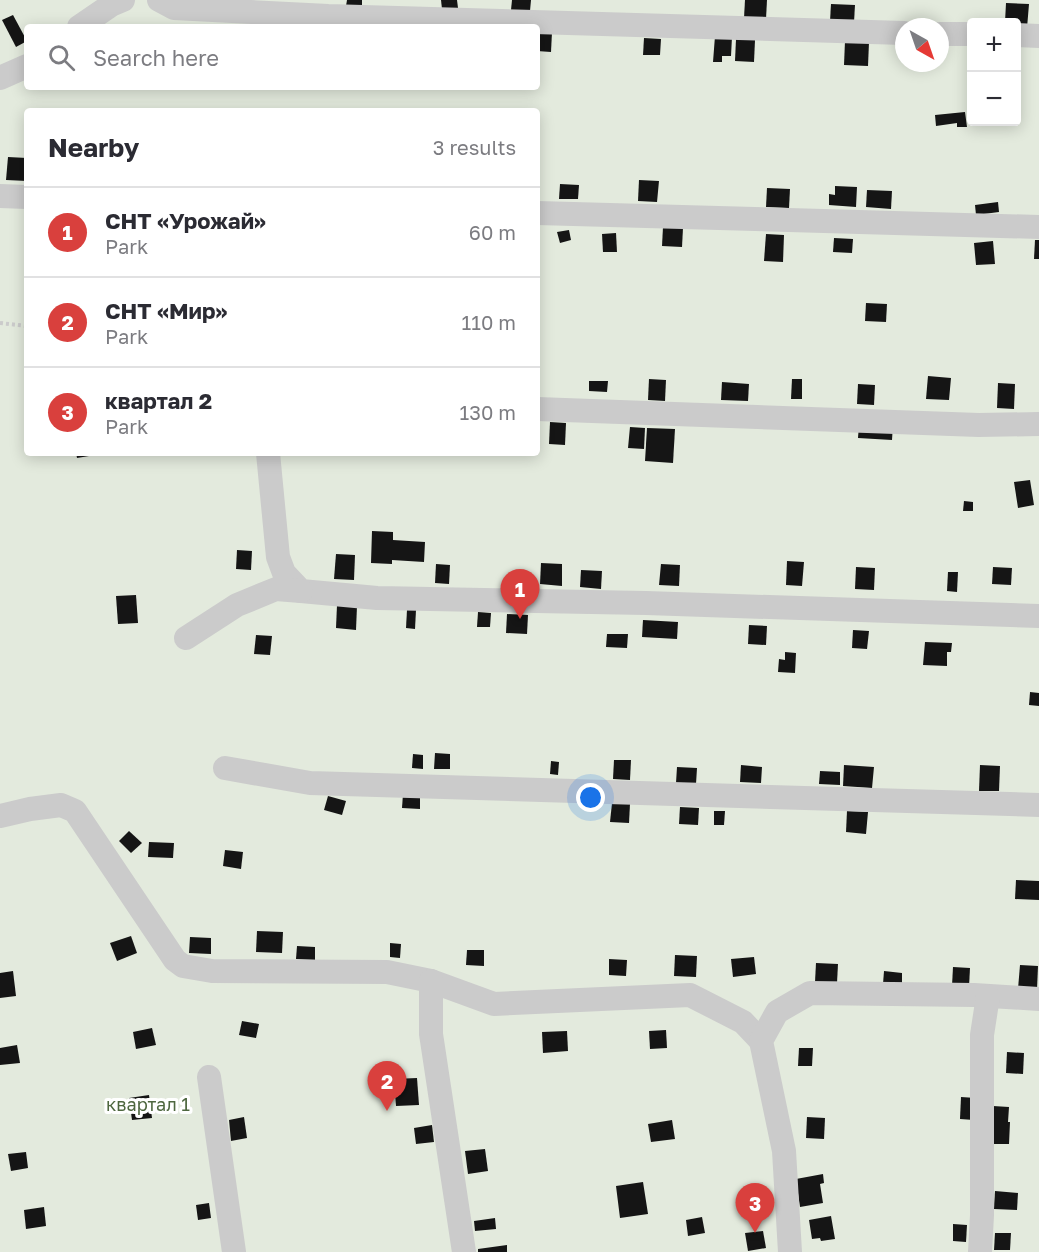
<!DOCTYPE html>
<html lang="en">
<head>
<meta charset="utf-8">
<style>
  :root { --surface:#fff; --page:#f2f2f3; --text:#2b2b33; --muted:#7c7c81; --line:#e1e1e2; --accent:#d9403d }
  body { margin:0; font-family:"Golos Text",sans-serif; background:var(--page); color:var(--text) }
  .controls { position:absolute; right:18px; top:18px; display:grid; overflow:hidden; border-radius:6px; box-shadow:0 3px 15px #0003 }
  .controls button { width:54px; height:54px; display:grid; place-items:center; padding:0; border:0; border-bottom:2px solid var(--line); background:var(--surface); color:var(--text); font:30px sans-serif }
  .compass { position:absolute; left:895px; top:18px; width:54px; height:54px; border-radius:50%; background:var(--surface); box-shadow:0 3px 15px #0003; rotate:140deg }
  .you { position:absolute; left:591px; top:798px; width:21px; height:21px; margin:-15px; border:4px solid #fff; border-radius:50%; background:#1a73e8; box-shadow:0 0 0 9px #1a73e833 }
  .badge { display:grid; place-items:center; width:39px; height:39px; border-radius:50%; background:var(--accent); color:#fff; font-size:20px; font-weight:700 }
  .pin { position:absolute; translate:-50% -50px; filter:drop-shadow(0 2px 3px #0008) }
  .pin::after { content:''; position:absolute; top:32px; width:21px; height:18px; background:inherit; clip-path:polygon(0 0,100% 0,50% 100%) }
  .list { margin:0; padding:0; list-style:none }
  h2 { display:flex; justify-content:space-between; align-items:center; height:78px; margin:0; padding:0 24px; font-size:26px }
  h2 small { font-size:20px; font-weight:400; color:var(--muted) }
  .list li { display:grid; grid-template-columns:39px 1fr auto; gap:18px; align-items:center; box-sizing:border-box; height:90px; padding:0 24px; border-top:2px solid var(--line) }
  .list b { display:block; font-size:22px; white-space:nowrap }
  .list p { margin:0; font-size:20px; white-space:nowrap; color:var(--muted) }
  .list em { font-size:20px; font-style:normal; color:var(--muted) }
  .icon { flex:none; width:33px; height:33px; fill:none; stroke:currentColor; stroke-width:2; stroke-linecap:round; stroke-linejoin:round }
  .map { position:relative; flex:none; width:1039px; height:1252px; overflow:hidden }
  .search { position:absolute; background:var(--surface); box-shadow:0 3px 15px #0003; left:24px; top:24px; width:516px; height:66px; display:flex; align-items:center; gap:15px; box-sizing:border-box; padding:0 21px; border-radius:6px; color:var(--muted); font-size:22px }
  .panel { position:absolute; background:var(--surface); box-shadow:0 3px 15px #0003; left:24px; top:108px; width:516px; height:348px; border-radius:6px }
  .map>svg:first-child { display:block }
</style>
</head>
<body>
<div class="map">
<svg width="1039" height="1252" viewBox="0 0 1039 1252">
  <rect width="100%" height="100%" fill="#fff"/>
  <!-- green -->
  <path fill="#e3eadd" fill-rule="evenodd" d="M0 0H1039V1252H0ZM972 22H1016V122H972ZM27 27H537V87H27ZM904 27H940V63H904ZM27 111H537V453H27Z"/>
  <!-- building -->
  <g fill="#151515">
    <path d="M347 0H362V6H346Z"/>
    <path d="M441 0H457L458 8 442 9Z"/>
    <path d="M512 0H531L530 11 511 10Z"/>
    <path d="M745 0H767L766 19 744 18Z"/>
    <path d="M1006 3 1029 4 1027 28 1016 27V22H1005Z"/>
    <path d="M831 4 855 5 854 22 830 21Z"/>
    <path d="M13 15 27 41 16 47 2 20Z"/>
    <path d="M537 31 552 32 551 52 537 51Z"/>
    <path d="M715 36 732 37 731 56H722V62H713Z"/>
    <path d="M644 38 661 39 660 55H643Z"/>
    <path d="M736 39 755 40 754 62 735 61Z"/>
    <path d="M845 41 869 42 868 66 844 65Z"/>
    <path d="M915 63H936V67L915 66Z"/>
    <path d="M965 112 967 127H957V123L936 126 935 115Z"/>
    <path d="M8 157 27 158V181L6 180Z"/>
    <path d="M639 180 659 181 657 202 638 201Z"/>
    <path d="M560 184 579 185 578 199H559Z"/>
    <path d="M835 186 857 187 856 207 829 205V194L835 195Z"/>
    <path d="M767 188 790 189 789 208 766 207Z"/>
    <path d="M867 190 892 191 891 209 866 207Z"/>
    <path d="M998 202 999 212 976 215 975 205Z"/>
    <path d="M663 227 683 228 682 247 662 246Z"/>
    <path d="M569 230 571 240 560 243 557 232Z"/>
    <path d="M616 233 617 252H603L602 234Z"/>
    <path d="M766 234 784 235 783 262 764 261Z"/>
    <path d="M834 238 853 239 852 253 833 252Z"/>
    <path d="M1035 240H1039V259H1034Z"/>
    <path d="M993 241 995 264 976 265 974 243Z"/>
    <path d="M866 303 887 304 886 322 865 321Z"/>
    <path d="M928 376 951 378 949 400 926 399Z"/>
    <path d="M649 379 666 380 665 401 648 400Z"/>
    <path d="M792 379H802V399H791Z"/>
    <path d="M589 381H608L607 392 589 391Z"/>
    <path d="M722 382 749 384 748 401 721 400Z"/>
    <path d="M998 383 1015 384 1014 409 997 408Z"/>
    <path d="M858 384 875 385 874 405 857 404Z"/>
    <path d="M550 422 566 423 565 445 549 444Z"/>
    <path d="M859 424 893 425 892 440 858 438Z"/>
    <path d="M630 427 645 428 644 449 628 448Z"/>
    <path d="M647 428 675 429 673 463 645 461Z"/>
    <path d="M76 453H89V456L77 458Z"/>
    <path d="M1030 480 1034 505 1018 508 1014 482Z"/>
    <path d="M964 501 973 502V511H963Z"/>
    <path d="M372 531 393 532V540L425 542 424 562 392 560V564L371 563Z"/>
    <path d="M237 550 252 551 251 570 236 569Z"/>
    <path d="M336 554 355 555 354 580 334 579Z"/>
    <path d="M787 561 804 562 802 586 786 585Z"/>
    <path d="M541 563 562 564V586L540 584Z"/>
    <path d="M436 564 450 565 449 584 435 583Z"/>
    <path d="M661 564 680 565 679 586 659 585Z"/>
    <path d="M856 567 875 568 874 590 855 589Z"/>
    <path d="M993 567 1012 568 1011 585 992 584Z"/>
    <path d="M581 570 602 571 601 589 580 587Z"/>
    <path d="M948 572H958L957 592 947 591Z"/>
    <path d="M136 595 138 623 118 624 116 596Z"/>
    <path d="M337 605 357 606 356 630 336 628Z"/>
    <path d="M407 610H416L415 629 406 628Z"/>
    <path d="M478 612 491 613 490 627H477Z"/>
    <path d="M507 614 528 615 527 634 506 633Z"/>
    <path d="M643 620 678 622 677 639 642 637Z"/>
    <path d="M749 625 767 626 766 645 748 644Z"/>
    <path d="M853 630 869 631 867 649 852 648Z"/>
    <path d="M607 634H628L627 648 606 647Z"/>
    <path d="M256 635 272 636 270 655 254 654Z"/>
    <path d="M925 642 952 643 951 652H947V666L923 665Z"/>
    <path d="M785 652 796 653 795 673 778 672 779 659 785 660Z"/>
    <path d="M1030 692 1039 693V706L1029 705Z"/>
    <path d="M435 753 450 754V769H434Z"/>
    <path d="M413 754 423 755V769L412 768Z"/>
    <path d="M614 760H631L630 780 613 779Z"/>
    <path d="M551 761 559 762 558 775 550 774Z"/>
    <path d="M741 765 762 767 761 783 740 782Z"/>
    <path d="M844 765 874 767 872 788 843 786Z"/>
    <path d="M980 765 1000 766 999 791H979Z"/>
    <path d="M677 767 697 768 696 784 676 783Z"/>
    <path d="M820 771 840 772V785L819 784Z"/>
    <path d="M403 794 420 795V809L402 808Z"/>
    <path d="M328 796 346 801 342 815 324 810Z"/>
    <path d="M612 803 630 804 629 823 610 822Z"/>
    <path d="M680 807 699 808 698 825 679 824Z"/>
    <path d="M714 811H725L724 825H714Z"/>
    <path d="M847 811 868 812 866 834 846 832Z"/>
    <path d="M129 831 142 843 131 853 119 841Z"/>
    <path d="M149 842 174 843 173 858 148 857Z"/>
    <path d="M225 850 243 852 241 869 223 866Z"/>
    <path d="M1016 880 1039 881V900L1015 899Z"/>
    <path d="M257 931 283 932 282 953 256 952Z"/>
    <path d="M131 936 137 953 117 961 110 943Z"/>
    <path d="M190 937 211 938V954L189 953Z"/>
    <path d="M390 943 401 944 400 958 390 957Z"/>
    <path d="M297 946 315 947V960L296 959Z"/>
    <path d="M467 950H484V966L466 965Z"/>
    <path d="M675 955 697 956 696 977 674 976Z"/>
    <path d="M754 957 756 974 733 977 731 959Z"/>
    <path d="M609 959 627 960 626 976 609 975Z"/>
    <path d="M816 963 838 964 837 983 815 982Z"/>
    <path d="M1020 965 1038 966 1037 990 1018 989Z"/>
    <path d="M953 967 970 968 969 987 952 986Z"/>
    <path d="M13 971 16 996 0 998V973Z"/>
    <path d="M884 971 902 973V985L883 984Z"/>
    <path d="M242 1021 259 1024 256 1038 239 1035Z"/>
    <path d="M152 1028 156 1045 136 1049 133 1032Z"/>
    <path d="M666 1030 667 1048 650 1049 649 1031Z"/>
    <path d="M567 1031 568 1051 543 1053 542 1032Z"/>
    <path d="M17 1045 20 1063 0 1065V1048Z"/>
    <path d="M799 1048H813L812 1066H798Z"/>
    <path d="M1007 1052 1024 1053 1023 1074 1006 1073Z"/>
    <path d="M417 1078 419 1105 396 1106 394 1079Z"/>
    <path d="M149 1095 152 1118 132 1120 129 1098Z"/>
    <path d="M961 1097 976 1098 974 1120 960 1119Z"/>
    <path d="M993 1106 1009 1107 1008 1122H1010L1009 1144H991Z"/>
    <path d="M244 1117 247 1138 231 1141 229 1120Z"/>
    <path d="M807 1117 825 1118 824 1139 806 1138Z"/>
    <path d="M672 1120 675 1139 651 1142 648 1124Z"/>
    <path d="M432 1125 434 1142 416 1144 414 1128Z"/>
    <path d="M485 1149 488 1171 468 1174 465 1151Z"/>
    <path d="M26 1152 28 1168 11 1171 8 1154Z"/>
    <path d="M823 1174 824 1183 820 1184 823 1203 800 1207 796 1179Z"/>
    <path d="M643 1182 648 1214 620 1218 616 1186Z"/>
    <path d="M995 1191 1018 1193 1017 1210 994 1209Z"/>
    <path d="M209 1203 211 1218 198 1220 196 1205Z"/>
    <path d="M44 1207 46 1226 26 1229 24 1210Z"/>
    <path d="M831 1216 835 1239 821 1241 820 1238 812 1239 809 1220Z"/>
    <path d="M702 1217 705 1233 688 1236 686 1220Z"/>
    <path d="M495 1218 496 1229 475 1231 474 1221Z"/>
    <path d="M953 1224 967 1225 966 1242 953 1241Z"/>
    <path d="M763 1231 766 1248 748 1251 745 1233Z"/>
    <path d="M995 1233H1011L1010 1250H994Z"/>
    <path d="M507 1245V1252H478V1249Z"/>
  </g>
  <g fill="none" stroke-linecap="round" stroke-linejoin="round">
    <!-- path -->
    <path stroke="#cbcbcb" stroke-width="4" stroke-dasharray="3 3" stroke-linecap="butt" d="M0 323 27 326"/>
    <!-- minor -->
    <g stroke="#cbcbcb" stroke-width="24">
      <path d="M159 0 174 8 328 16 904 33"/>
      <path d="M79 27 111 5 123 0"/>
      <path d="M940 34H972"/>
      <path d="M1016 35 1039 36"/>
      <path d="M0 78 27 66"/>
      <path d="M0 196 27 197"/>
      <path d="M537 213 1039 227"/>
      <path d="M537 409 979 425 1039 424"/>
      <path d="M268 453 278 557 284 573 301 591 377 598 646 603 1039 616"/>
      <path d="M186 638 237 605 276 589 301 591"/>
      <path d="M225 768 310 783 1039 805"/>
      <path d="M0 816 30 809 61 805 75 811 175 960 183 966 212 971 387 972 431 981 494 1004 690 995 743 1022 761 1041"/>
      <path d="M431 981V1034L464 1252"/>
      <path d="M209 1077 234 1252"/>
      <path d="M790 1252 784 1151 761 1041 777 1012 810 993 974 995 1039 999"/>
      <path d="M980 1252 982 1215V1035L988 996"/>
    </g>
  </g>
  <g text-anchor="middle" stroke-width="6" stroke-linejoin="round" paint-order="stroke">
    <!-- park labels -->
    <g font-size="18" fill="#4e673f" stroke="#fff">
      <text x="148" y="1111">квартал 1</text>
    </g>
  </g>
</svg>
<div class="controls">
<button>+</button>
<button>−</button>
</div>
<svg class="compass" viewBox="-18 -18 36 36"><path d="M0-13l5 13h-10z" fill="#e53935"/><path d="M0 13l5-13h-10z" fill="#7c7c81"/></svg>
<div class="you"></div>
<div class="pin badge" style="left:520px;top:619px">1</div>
<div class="pin badge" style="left:387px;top:1111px">2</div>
<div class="pin badge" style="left:755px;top:1233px">3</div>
<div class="search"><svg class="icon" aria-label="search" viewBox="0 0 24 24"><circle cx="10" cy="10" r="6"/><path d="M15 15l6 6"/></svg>Search here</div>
<section class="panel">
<h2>Nearby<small>3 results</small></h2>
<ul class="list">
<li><span class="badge">1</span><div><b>СНТ «Урожай»</b><p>Park</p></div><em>60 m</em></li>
<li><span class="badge">2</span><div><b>СНТ «Мир»</b><p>Park</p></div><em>110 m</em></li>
<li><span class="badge">3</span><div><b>квартал 2</b><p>Park</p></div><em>130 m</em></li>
</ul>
</section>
</div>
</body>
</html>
